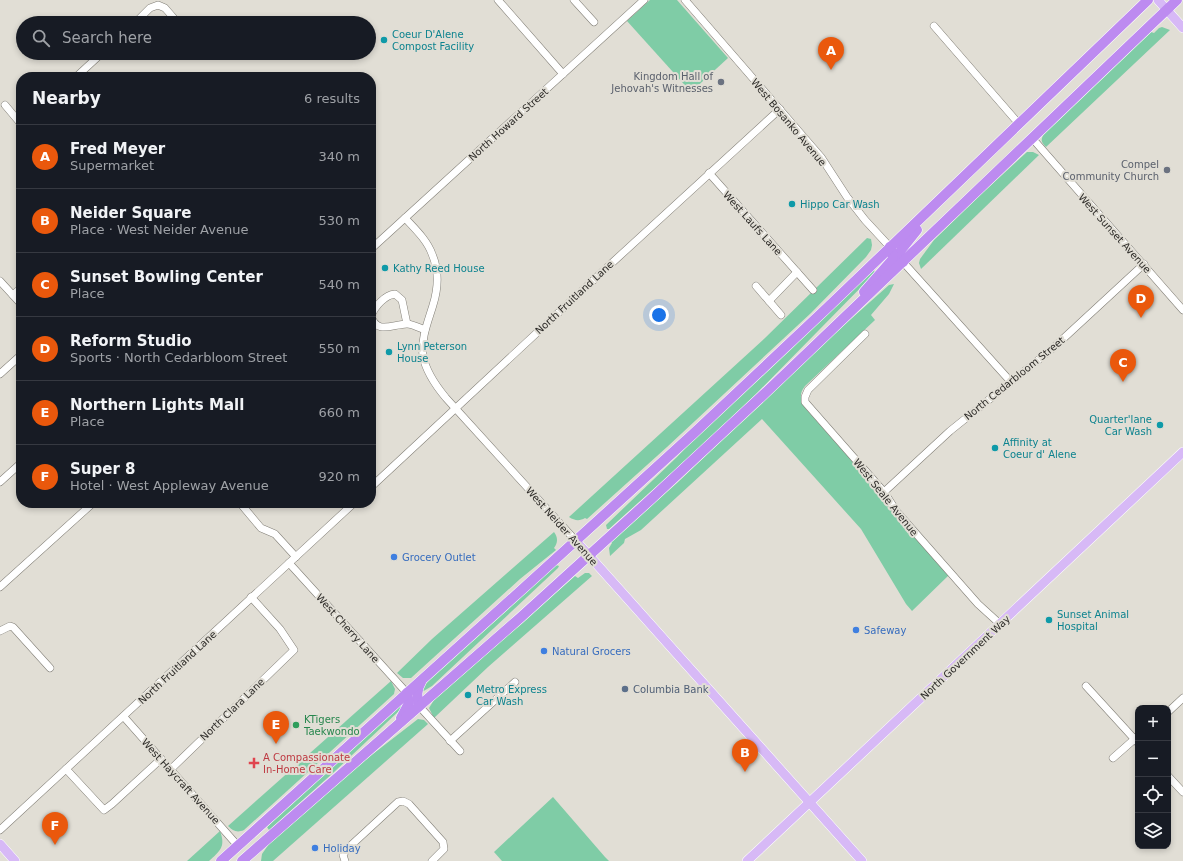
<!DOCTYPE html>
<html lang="en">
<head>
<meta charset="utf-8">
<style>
  :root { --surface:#171b24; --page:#242831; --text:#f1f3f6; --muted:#9ea1a6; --line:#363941; --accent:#ea580c }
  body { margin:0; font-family:"DejaVu Sans",sans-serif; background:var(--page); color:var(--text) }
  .controls { position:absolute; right:12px; bottom:12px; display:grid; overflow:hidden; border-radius:8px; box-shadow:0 2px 6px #0003 }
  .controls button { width:36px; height:36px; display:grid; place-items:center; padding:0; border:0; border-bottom:1px solid var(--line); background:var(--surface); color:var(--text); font:20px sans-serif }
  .you { position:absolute; left:659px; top:315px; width:14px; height:14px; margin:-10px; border:3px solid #fff; border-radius:50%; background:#1a73e8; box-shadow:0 0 0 6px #1a73e833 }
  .badge { display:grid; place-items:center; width:26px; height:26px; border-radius:50%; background:var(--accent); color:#fff; font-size:13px; font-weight:700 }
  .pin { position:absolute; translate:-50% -33px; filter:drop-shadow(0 1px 2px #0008) }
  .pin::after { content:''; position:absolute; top:21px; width:14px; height:12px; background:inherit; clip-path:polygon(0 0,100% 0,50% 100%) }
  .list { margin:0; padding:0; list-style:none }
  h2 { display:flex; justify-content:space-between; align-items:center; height:52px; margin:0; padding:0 16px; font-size:17px }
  h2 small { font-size:13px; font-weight:400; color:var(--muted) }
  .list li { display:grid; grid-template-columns:26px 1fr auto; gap:12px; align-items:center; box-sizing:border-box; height:64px; padding:0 16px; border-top:1px solid var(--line) }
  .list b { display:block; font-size:15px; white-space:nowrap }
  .list p { margin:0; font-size:13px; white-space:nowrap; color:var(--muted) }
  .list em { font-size:13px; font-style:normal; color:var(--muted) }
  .icon { flex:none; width:22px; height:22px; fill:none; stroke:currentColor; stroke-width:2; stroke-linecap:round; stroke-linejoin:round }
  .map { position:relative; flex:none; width:1183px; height:861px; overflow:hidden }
  .search { position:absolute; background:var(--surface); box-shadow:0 2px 6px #0003; left:16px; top:16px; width:360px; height:44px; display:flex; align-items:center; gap:10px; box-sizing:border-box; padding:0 14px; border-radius:22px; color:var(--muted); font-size:15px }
  .panel { position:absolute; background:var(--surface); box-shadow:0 2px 6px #0003; left:16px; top:72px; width:360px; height:436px; border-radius:16px }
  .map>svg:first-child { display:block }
</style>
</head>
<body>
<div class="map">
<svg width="1183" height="861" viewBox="0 0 1183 861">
  <rect width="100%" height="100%" fill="#e1ded5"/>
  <!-- green -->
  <g fill="#7fcca6">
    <path d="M650 0H677L728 58 691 92 627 21Z"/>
    <path d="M1162 27 1170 30 1046 147C1041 142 1040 139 1045 133L1151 32 1154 33 1159 28Z"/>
    <path d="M1027 152H1033L1039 155 921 269 919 263 920 259 934 240 977 198Z"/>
    <path d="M867 238 871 239 872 245 871 250 866 257 811 313 667 447 587 519 585 518C580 521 575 521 569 517L765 338Z"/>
    <path d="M874 270 875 273 756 394 708 440 609 529H607L606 525 677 457 730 402Z"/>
    <path d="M894 284 889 294 871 315 875 320 805 386C798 395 801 401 806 409L877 489 895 516 949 575 912 611 906 604 861 529 762 419 641 530 625 539 624 543 610 556 609 548 612 543 611 542 677 483 833 335 889 285Z"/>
    <path d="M554 532C558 537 558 543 554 548L556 550 520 579 411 678H403L397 673 432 639Z"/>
    <path d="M556 565 559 566 558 568 432 686 422 692V688L446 661Z"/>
    <path d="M585 573H589L592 576 488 667 434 718 429 708 434 700 575 576 578 578Z"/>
    <path d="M391 681 395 689 394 694 244 830C237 833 233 831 228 826Z"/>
    <path d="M400 705 402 706 400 710 333 773 269 830 267 827 286 808Z"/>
    <path d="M418 719 424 720 428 724 273 861H261L262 854 269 844 351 771Z"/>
    <path d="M553 797 605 857 609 861H502L494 852Z"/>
    <path d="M220 831C226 847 220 851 209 861H187Z"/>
  </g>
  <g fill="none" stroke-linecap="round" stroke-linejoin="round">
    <!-- minor casing -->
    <g stroke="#827f77" stroke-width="8">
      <g id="minor">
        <path d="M498 0 563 74"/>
        <path d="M574 0 594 22"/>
        <path d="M685 0 821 157 847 197 865 220 890 247"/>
        <path d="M95 21 97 23"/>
        <path d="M135 23 150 8 158 5 165 8 178 23"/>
        <path d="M934 26 1019 124"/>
        <path d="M76 77 102 53"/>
        <path d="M5 105 21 124"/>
        <path d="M1032 138 1183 310"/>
        <path d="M709 173 813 290"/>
        <path d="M405 218C415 229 427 240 432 254 439 270 438 289 433 305 428 322 421 337 423 356 426 372 436 386 446 398L576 541"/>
        <path d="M371 249 644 0"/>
        <path d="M903 262 1011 382"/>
        <path d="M0 281 21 304"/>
        <path d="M756 286 781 315"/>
        <path d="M13 295 21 288"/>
        <path d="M769 301 797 272"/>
        <path d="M407 324 402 300 395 294C385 295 375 306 371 316 377 335 393 324 407 324 412 324 420 328 425 330"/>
        <path d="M865 334 808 390 805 397V402L884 492 897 512 978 604 1000 624"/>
        <path d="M0 374 21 355"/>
        <path d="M0 482 21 463"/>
        <path d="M371 487 613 262 780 109"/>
        <path d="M884 492 950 431 1052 349 1144 264"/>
        <path d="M240 503 261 528 275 534 296 557"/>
        <path d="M289 563 407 693"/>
        <path d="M0 587 93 503"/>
        <path d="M0 631 10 626 13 627 50 668"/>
        <path d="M1086 686 1138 743"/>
        <path d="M419 706 460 751"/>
        <path d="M1168 712 1183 698"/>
        <path d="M124 717 238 846"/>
        <path d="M450 741 515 682"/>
        <path d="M1113 758 1138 736"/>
        <path d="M66 769 104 810 112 804 161 759"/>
        <path d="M171 769 294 650 280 629 251 597"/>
        <path d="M1168 776 1183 792"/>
        <path d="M0 830 354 503"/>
        <path d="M345 861 343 855 347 849 398 802 403 801 409 804 443 842 444 849 432 861"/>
      </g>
    </g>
    <!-- major casing -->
    <g stroke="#fff" stroke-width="10">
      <g id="major">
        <path d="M1158 0 1183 28"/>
        <path d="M576 541 862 861"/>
        <path d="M0 844 15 861"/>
        <path d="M747 861 1183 452"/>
      </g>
    </g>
    <!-- highway casing -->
    <g stroke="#fff" stroke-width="11">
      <g id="highway">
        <path d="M903 262 900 255 901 250 917 230"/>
        <path d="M864 292 893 259 892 252 890 247"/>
        <path d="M419 706C417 697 416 690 421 682"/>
        <path d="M401 718 409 703 407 693"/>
        <path d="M221 861 527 585 693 434 827 308 1148 0"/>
        <path d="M242 861 520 618 650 500 761 397 1177 0"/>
      </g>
    </g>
    <!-- minor -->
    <use href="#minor" stroke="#fff" stroke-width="7"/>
    <!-- major -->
    <use href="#major" stroke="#d7b9f6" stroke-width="9"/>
    <!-- highway -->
    <use href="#highway" stroke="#bd8bf0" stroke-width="10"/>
  </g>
  <!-- markers -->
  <g fill="#0f9aa8" stroke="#e1ded5" stroke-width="1.5">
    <circle cx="384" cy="40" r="4"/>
    <circle cx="792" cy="204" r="4"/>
    <circle cx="385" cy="268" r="4"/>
    <circle cx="389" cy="352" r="4"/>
    <circle cx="1160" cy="425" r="4"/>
    <circle cx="995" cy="448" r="4"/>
    <circle cx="1049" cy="620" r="4"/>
    <circle cx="468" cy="695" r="4"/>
  </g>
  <g fill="#6b7280" stroke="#e1ded5" stroke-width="1.5">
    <circle cx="721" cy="82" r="4"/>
    <circle cx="1167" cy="170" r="4"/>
  </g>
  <g fill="#3f7fe0" stroke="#e1ded5" stroke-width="1.5">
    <circle cx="394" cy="557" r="4"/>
    <circle cx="856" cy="630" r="4"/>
    <circle cx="544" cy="651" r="4"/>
    <circle cx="315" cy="848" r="4"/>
  </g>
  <circle fill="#5c6f8a" stroke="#e1ded5" stroke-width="1.5" cx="625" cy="689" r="4"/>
  <circle fill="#2e9e5b" stroke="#e1ded5" stroke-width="1.5" cx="296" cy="725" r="4"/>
  <path fill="#e0444e" stroke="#e1ded5" stroke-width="1.5" d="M252 757h4v4h4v4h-4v4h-4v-4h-4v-4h4z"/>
  <g text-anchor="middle" stroke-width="4" stroke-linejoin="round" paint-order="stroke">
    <!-- culture labels -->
    <g font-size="10" fill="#0d838f" stroke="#e1ded5" text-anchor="start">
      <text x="392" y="38">Coeur D'Alene<tspan x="392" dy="12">Compost Facility</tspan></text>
      <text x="800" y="208">Hippo Car Wash</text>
      <text x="393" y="272">Kathy Reed House</text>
      <text x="397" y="350">Lynn Peterson<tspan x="397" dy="12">House</tspan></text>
      <text x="1152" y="423" text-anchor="end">Quarter'lane<tspan x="1152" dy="12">Car Wash</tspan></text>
      <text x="1003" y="446">Affinity at<tspan x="1003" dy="12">Coeur d' Alene</tspan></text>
      <text x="1057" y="618">Sunset Animal<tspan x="1057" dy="12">Hospital</tspan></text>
      <text x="476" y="693">Metro Express<tspan x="476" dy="12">Car Wash</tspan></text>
    </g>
    <!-- worship labels -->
    <g font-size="10" fill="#5b616d" stroke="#e1ded5" text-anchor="end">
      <text x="713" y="80">Kingdom Hall of<tspan x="713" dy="12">Jehovah's Witnesses</tspan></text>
      <text x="1159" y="168">Compel<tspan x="1159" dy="12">Community Church</tspan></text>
    </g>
    <!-- street labels -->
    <g font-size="10" fill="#2c2a27" stroke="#e1ded5">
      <text transform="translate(789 122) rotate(50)" y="4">West Bosanko Avenue</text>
      <text transform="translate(508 124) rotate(-42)" y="4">North Howard Street</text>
      <text transform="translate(753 223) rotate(48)" y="4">West Laufs Lane</text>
      <text transform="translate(1115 233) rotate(48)" y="4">West Sunset Avenue</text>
      <text transform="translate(574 297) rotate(-43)" y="4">North Fruitland Lane</text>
      <text transform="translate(1014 378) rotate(-39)" y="4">North Cedarbloom Street</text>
      <text transform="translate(886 497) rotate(51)" y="4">West Seale Avenue</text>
      <text transform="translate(562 526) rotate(48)" y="4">West Neider Avenue</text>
      <text transform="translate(348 628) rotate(48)" y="4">West Cherry Lane</text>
      <text transform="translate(965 657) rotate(-43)" y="4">North Government Way</text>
      <text transform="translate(177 667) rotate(-43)" y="4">North Fruitland Lane</text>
      <text transform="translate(232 709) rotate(-44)" y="4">North Clara Lane</text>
      <text transform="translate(181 781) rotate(48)" y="4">West Haycraft Avenue</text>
    </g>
    <!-- shop labels -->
    <g font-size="10" fill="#366cbe" stroke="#e1ded5" text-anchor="start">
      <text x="402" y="561">Grocery Outlet</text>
      <text x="864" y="634">Safeway</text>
      <text x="552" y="655">Natural Grocers</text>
      <text x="323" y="852">Holiday</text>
    </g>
    <!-- service labels -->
    <g font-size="10" fill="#4e5e75" stroke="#e1ded5" text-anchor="start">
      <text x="633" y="693">Columbia Bank</text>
    </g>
    <!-- leisure labels -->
    <g font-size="10" fill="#27864d" stroke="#e1ded5" text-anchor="start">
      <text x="304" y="723">KTigers<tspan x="304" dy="12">Taekwondo</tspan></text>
    </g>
    <!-- health labels -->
    <g font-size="10" fill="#be3a42" stroke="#e1ded5" text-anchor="start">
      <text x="263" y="761">A Compassionate<tspan x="263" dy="12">In-Home Care</tspan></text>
    </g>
  </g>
</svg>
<div class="controls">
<button>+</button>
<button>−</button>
<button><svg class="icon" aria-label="locate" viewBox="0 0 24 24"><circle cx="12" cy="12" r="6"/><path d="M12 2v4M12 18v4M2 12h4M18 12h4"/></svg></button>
<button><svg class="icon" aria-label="layers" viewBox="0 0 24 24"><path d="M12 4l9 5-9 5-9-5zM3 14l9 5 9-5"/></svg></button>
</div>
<div class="you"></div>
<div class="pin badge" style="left:831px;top:70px">A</div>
<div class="pin badge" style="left:745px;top:772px">B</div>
<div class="pin badge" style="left:1123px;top:382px">C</div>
<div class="pin badge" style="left:1141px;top:318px">D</div>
<div class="pin badge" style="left:276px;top:744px">E</div>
<div class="pin badge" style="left:55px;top:845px">F</div>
<div class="search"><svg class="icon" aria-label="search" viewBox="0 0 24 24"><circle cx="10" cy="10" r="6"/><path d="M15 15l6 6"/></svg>Search here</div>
<section class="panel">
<h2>Nearby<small>6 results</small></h2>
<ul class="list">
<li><span class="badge">A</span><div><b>Fred Meyer</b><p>Supermarket</p></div><em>340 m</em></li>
<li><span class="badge">B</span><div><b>Neider Square</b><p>Place · West Neider Avenue</p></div><em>530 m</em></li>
<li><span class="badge">C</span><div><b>Sunset Bowling Center</b><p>Place</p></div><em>540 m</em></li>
<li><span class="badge">D</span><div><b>Reform Studio</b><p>Sports · North Cedarbloom Street</p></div><em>550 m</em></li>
<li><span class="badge">E</span><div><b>Northern Lights Mall</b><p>Place</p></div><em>660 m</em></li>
<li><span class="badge">F</span><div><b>Super 8</b><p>Hotel · West Appleway Avenue</p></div><em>920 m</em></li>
</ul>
</section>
</div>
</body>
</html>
